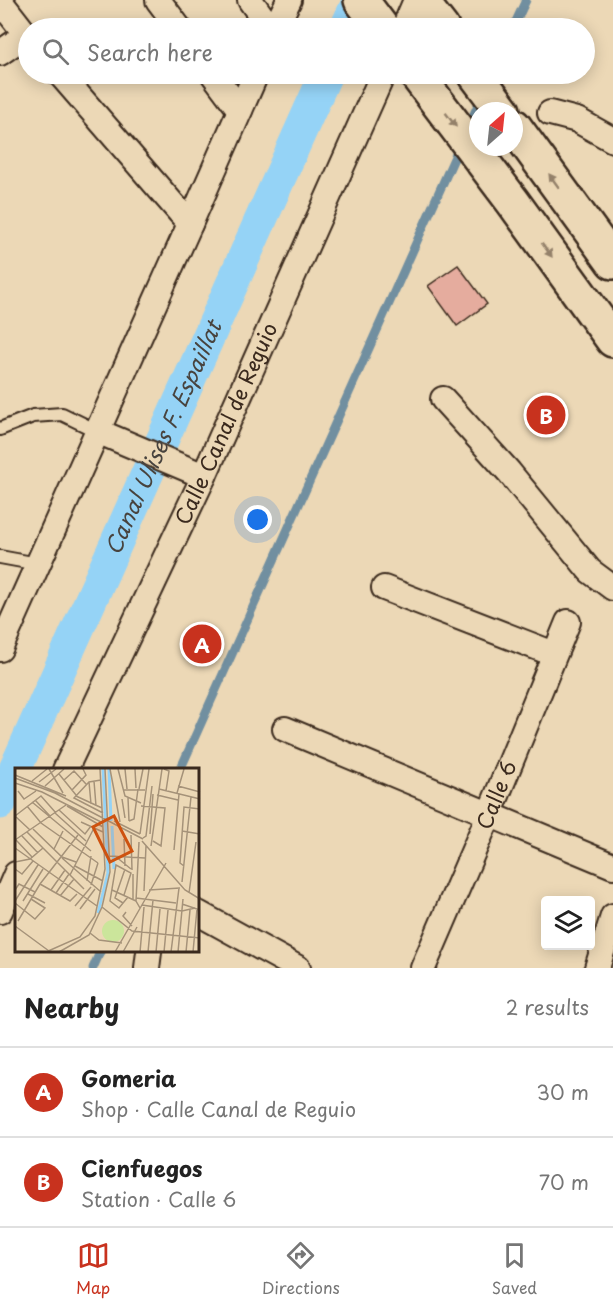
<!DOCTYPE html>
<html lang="en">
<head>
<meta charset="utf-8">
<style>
  :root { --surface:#fff; --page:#f6f6f6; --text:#222; --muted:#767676; --line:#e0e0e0; --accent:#c8321e }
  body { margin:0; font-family:"Playpen Sans",sans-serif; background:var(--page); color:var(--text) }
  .controls { position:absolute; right:18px; bottom:18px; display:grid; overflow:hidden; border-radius:6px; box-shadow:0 3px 15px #0003 }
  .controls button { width:54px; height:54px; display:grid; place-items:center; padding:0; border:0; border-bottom:2px solid var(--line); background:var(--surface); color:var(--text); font:30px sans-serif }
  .compass { position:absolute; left:469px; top:102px; width:54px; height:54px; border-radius:50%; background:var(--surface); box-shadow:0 3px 15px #0003; rotate:27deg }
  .you { position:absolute; left:258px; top:520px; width:21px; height:21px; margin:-15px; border:4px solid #fff; border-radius:50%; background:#1a73e8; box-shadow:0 0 0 9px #1a73e833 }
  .badge { display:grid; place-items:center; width:39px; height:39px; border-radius:50%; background:var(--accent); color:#fff; font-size:20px; font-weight:700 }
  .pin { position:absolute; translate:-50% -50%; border:3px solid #fff; box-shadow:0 2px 6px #0006 }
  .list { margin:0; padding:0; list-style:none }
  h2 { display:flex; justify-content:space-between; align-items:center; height:78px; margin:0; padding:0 24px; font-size:26px }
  h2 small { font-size:20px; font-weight:400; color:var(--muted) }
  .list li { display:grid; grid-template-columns:39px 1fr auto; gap:18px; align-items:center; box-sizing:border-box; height:90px; padding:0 24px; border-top:2px solid var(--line) }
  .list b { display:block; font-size:22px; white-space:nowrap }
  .list p { margin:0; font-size:20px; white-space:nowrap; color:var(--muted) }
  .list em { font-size:20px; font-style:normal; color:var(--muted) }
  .icon { flex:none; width:33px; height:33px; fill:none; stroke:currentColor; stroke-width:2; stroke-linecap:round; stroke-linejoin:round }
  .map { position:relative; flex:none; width:613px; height:968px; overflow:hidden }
  .search { position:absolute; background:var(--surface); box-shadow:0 3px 15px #0003; left:18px; right:18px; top:18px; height:66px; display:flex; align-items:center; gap:15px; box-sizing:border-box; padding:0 21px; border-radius:33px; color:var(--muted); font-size:22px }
  .sheet { height:258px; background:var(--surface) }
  nav { display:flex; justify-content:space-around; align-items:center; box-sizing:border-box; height:84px; border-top:2px solid var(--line); background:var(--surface); font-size:16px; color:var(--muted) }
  nav a { display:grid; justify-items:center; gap:3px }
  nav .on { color:var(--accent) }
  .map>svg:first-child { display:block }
</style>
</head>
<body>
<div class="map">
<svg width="613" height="968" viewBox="0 0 613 968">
  <rect width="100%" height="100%" fill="#ecd8b6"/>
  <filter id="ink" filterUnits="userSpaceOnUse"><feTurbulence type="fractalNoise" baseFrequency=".0167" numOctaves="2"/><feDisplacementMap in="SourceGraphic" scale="12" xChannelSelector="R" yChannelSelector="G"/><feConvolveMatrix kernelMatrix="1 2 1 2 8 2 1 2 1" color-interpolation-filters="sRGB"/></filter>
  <g filter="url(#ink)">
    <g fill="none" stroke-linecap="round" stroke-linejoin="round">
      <!-- stream -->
      <g stroke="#718fa0" stroke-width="9">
        <path d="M513 28 526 0"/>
        <path d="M467 130 482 96"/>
        <path d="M180 770 460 145"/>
        <path d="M93 968 100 952"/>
      </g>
      <!-- canal -->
      <g stroke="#95d3f6" stroke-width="33">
        <path d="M346 28 359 0"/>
        <path id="s1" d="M0 803 326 74"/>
      </g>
    </g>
    <!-- building -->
    <path fill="#e5ac9e" stroke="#3b2a1e" stroke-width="1.5" d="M458 265 487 304 457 326 428 286Z"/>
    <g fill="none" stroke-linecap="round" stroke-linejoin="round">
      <!-- service casing -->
      <g stroke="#3b2a1e" stroke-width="16">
        <g id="service">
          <path d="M0 429 33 416 62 414 97 431"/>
          <path d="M0 557 38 564"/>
        </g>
      </g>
      <!-- minor casing -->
      <g stroke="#3b2a1e" stroke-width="28">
        <g id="minor">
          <path d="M158 0 179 28"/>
          <path d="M250 0 270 28"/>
          <path d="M0 1 28 37"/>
          <path d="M275 28 289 0"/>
          <path d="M404 28 416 0"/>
          <path d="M0 53 27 34"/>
          <path d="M60 74 190 224"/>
          <path d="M213 74 240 110"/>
          <path d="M550 113 577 120 613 140"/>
          <path d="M443 399 509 472 590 571 613 588"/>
          <path d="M97 431 204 476"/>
          <path d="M384 588 554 654"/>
          <path d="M0 649 190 224 256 74"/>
          <path d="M285 729 613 866"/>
          <path id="s2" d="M65 770 204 476 383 74"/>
          <path d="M0 911 16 874"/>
          <path d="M198 913 298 968"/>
          <path d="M147 968 149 952"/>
          <path id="s3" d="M423 968 489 815 568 622"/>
          <path d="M597 968 613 916"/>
        </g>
      </g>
      <!-- motorway casing -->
      <g stroke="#3b2a1e" stroke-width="38">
        <g id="motorway">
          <path d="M361 0 382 28"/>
          <path d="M420 0 442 28"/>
          <path d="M416 74 513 202 613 340"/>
          <path d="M475 74 503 111"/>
          <path d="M514 126 613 262"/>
        </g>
      </g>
      <!-- service -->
      <use href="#service" stroke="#ecd8b6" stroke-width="12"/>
      <!-- minor -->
      <use href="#minor" stroke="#ecd8b6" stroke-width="24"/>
      <!-- motorway -->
      <use href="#motorway" stroke="#ecd8b6" stroke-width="33"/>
    </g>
    <!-- one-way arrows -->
    <defs><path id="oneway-solid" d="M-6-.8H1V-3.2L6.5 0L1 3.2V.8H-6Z" transform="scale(1.5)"/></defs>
    <g fill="#94816a">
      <use href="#oneway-solid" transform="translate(451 120) rotate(53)"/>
      <use href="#oneway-solid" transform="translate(554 181) rotate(-126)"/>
      <use href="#oneway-solid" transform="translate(547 250) rotate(54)"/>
    </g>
  </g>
  <g text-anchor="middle" stroke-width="4.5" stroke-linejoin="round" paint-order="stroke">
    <!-- street labels -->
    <g font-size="21" fill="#3b2a1e" stroke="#ecd8b6">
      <text dy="7" stroke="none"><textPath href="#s2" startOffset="382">Calle Canal de Reguio</textPath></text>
      <text dy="7" stroke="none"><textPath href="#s3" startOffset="188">Calle 6</textPath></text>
    </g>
    <!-- water labels -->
    <g font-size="22" font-style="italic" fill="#48433e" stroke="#ecd8b6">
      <text dy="8" stroke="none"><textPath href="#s1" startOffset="400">Canal Ulises F. Espaillat</textPath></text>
    </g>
  </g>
  <!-- overview -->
  <g transform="translate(15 768)">
    <rect width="184" height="184" fill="#ecd8b6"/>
    <path d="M87 163a11 11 0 1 1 22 0a11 11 0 1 1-22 0Z" fill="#cbe59b"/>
    <path fill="none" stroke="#95d3f6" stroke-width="3" d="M94 1 96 53M97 58 99 101M83 145 93 105 88 1"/>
    <path fill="none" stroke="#a59279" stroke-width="1.5" d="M34 1 48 25M95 1 105 54M103 1 110 28 126 35M110 1 112 21M120 1 121 20M149 1 154 3 151 23M44 6 61 27M0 7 51 28M0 10 40 25 128 71M49 12 59 3 71 16M86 12 74 14 59 30 88 45M17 13 32 1M79 13 81 38M24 14 41 1M74 14 76 36M0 15 27 24 88 55M30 18 49 1M163 18 185 24M124 21 128 1M144 21 185 31M57 22 71 7 68 1M108 22H130M3 23 9 31 21 23M162 25 169 1M142 27 163 32M61 28 87 40M113 30 114 53M107 31 110 50M20 32 35 48M17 34 76 83M12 38 26 55 83 95M52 38 88 59M126 38 150 40 146 78 138 73M44 42 70 66 76 58M40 45 71 73M0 48 26 28 41 45M0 48 15 62M99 53 125 66M114 53 119 51 123 21M66 54 88 64M18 61 47 89 61 94M167 63 185 66M12 64 69 121M125 66 134 1M135 66 138 26M116 67 117 102M7 68 23 85M128 70 131 68 137 18M109 71 110 98M0 72 51 37M1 72 17 89M127 73 170 122 185 131M124 74 121 133 125 140M136 78 147 1M0 80 82 138M39 81 48 63M159 82 164 26M94 88 130 90M100 88 116 101M47 90 86 124M0 94 15 91 28 80M60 98 88 113M169 98 165 95 169 39 185 41M0 101 7 106 18 93M55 107 79 60M72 113 76 88M167 114 176 29M25 116 55 133 62 126M76 117 83 95M0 122 4 116 20 124M36 122 50 102M97 122 121 133M134 122 165 120M129 123 131 78M41 125 54 106M174 125 181 74M13 126 30 135M109 127 116 105 101 97 95 133 104 140 113 129M45 128 59 111M121 130 161 135M118 132V106M0 133 23 97M8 133 28 101M0 135 20 151 30 140 16 131M108 135 100 130 110 101M167 136 185 142M127 137 167 143 180 140M60 138 76 119M87 139 117 163 185 170M65 141 80 121M111 144 108 148 117 158M3 153 25 116 63 67M0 158 34 183M75 165 84 172 107 175M31 184 65 169 80 148 90 101 85 1M44 184 74 167 87 139 95 104 90 1M100 184 151 95M108 184 122 159M125 184 129 139M133 184 138 132M141 184 145 141M149 184 153 142M156 184 164 120M163 184 168 131M171 184 175 142M178 184 182 141"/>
    <path fill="#ce520f" fill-opacity="0.15" stroke="#ce520f" stroke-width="3" d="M99 48 117 83 95 94 78 59Z"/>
    <rect width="184" height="184" fill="none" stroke="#3b2a1e" stroke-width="3"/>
  </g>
</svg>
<div class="controls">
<button><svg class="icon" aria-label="layers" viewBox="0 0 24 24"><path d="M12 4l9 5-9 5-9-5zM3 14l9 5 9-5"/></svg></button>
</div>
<svg class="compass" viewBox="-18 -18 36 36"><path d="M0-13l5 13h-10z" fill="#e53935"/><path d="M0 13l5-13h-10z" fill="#767676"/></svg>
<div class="you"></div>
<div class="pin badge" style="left:202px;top:644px">A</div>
<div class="pin badge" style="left:546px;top:415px">B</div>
<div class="search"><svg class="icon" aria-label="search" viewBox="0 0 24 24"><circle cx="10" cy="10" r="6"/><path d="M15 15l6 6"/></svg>Search here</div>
</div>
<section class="sheet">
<h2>Nearby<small>2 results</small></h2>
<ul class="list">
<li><span class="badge">A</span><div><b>Gomeria</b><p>Shop · Calle Canal de Reguio</p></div><em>30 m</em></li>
<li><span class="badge">B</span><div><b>Cienfuegos</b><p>Station · Calle 6</p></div><em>70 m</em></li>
</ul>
</section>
<nav>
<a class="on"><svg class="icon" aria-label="map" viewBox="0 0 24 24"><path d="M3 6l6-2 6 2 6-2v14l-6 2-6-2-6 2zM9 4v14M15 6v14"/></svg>Map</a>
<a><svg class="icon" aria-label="directions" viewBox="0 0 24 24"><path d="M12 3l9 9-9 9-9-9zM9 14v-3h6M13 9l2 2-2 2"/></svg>Directions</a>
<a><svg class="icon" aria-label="saved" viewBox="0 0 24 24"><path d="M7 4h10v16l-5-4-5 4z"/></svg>Saved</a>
</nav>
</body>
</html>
